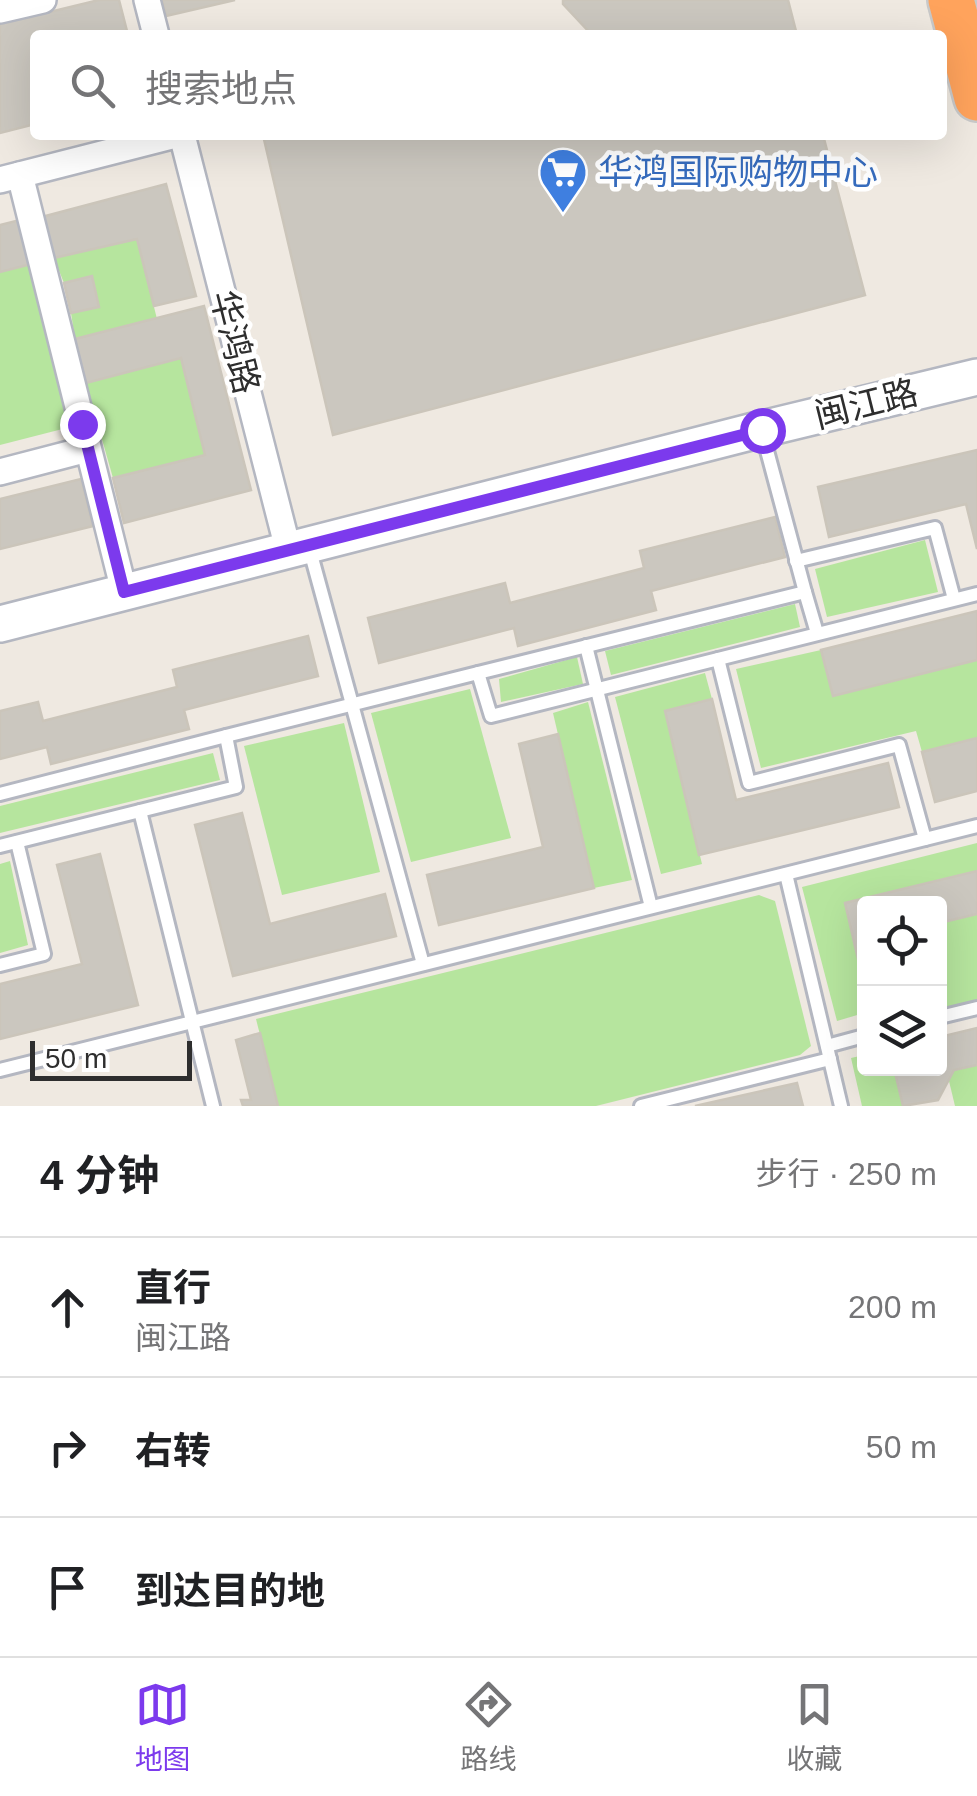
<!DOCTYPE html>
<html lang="zh">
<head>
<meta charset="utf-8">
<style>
  :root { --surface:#fff; --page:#f6f6f6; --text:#202124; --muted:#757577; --line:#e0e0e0; --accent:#7c3aed }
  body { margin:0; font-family:Arial,"Noto Sans SC",sans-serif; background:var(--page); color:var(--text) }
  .controls { position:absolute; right:30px; bottom:30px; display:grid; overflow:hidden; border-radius:10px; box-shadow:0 10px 40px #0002 }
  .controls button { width:90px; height:90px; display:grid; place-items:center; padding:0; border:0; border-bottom:2px solid var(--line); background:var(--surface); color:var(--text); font:50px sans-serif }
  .scale { position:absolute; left:30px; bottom:25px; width:162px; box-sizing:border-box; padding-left:10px; border:5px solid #2e2e2e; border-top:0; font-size:28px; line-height:35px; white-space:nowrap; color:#2e2e2e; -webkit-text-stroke:8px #fff; paint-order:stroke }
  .stop { position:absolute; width:30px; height:30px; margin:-22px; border:8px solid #7c3aed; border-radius:50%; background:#fff }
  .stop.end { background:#7c3aed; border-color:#fff; box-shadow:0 2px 10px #0008 }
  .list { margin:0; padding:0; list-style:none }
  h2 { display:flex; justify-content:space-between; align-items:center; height:130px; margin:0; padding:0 40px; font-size:42px }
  h2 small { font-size:32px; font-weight:400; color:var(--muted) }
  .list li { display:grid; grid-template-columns:65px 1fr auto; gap:30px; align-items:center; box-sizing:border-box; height:140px; padding:0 40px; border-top:2px solid var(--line) }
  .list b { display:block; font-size:38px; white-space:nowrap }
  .list p { margin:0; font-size:32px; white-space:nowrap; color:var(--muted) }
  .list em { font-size:32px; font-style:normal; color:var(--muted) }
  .icon { flex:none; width:55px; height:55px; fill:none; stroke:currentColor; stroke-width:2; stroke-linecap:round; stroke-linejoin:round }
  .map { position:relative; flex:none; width:977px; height:1106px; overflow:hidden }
  .search { position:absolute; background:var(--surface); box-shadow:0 10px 40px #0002; left:30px; right:30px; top:30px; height:110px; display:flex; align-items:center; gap:25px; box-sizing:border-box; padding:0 35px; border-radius:10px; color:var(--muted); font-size:38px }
  .sheet { height:550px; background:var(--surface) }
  nav { display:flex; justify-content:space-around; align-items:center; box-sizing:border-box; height:140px; border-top:2px solid var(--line); background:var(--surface); font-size:28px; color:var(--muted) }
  nav a { display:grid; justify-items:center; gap:5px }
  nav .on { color:var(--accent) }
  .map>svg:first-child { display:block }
</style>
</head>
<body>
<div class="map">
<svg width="977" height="1106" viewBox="0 0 977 1106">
  <rect width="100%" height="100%" fill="#efe9e1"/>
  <!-- green -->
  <g fill="#b6e59e">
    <path d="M137 239 157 319 75 339 71 313 99 306 92 277 64 283 54 258Z"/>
    <path d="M42 262 82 424 0 445V272Z"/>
    <path d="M181 358 205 455 113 478 86 383Z"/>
    <path d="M925 540 938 592 827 617 815 569Z"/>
    <path d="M795 604 800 627 611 675 605 651Z"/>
    <path d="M821 650 833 696 977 660V738L922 752 916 731 761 768 736 669Z"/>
    <path d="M577 657 583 684 501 702 499 679Z"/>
    <path d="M705 673 712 699 665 711 702 864 661 874 615 697Z"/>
    <path d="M470 689 511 838 411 862 371 713Z"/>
    <path d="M588 702 632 880 594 888 553 713Z"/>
    <path d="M344 723 380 872 282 895 244 746Z"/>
    <path d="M213 753 220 780 0 833V806Z"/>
    <path d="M977 843V871L845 903 864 985V1013L837 1021 802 887Z"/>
    <path d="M10 861 28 945 0 953V864Z"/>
    <path d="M759 895 775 901 811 1046 800 1055 596 1106H278L256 1019Z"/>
    <path d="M977 914V1008L940 1017V923Z"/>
    <path d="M864 1055V1068L894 1069 903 1106H862L851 1058Z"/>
    <path d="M977 1065V1106H955L949 1081 954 1070Z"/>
  </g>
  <!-- building -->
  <g fill="#cbc7bf" stroke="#cbc5ba" stroke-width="2.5">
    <path d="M99 0H119L128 35H35V124L0 133V24Z"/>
    <path d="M162 0H235L166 16Z"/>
    <path d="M563 0H788L797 35H592L563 4Z"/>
    <path d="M263 135H823L865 295 333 435Z"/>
    <path d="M166 184 196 296 154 306 137 239 54 258 42 217Z"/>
    <path d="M24 219 35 263 0 272V225Z"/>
    <path d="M92 276 99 307 71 313 64 283Z"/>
    <path d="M204 306 251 490 124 523 113 478 205 455 181 358 86 383 75 339Z"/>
    <path d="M977 450V549L966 504 829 537 818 487Z"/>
    <path d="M81 479 93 526 0 549V499Z"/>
    <path d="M775 517 785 557 651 591 656 610 518 646 514 628 379 663 368 618 505 583 510 603 644 568 640 551Z"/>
    <path d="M977 611V660L833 696 821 650Z"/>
    <path d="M308 636 318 676 184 710 189 729 51 764 47 747 0 759V711L38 702 43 721 177 687 173 670Z"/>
    <path d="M712 699 736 800 888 763 899 807 699 855 665 711Z"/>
    <path d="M558 734 594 888 439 925 427 875 543 847 519 744Z"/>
    <path d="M977 738V791L935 802 922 752Z"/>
    <path d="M242 813 270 924 385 894 396 936 233 976 195 825Z"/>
    <path d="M100 854 138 1005 0 1039V984L82 964 57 865Z"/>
    <path d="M977 871V914L940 923V904H864V985L845 903Z"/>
    <path d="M977 1028V1065L954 1070 938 1100 903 1106 894 1068H940V1037Z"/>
    <path d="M260 1033 278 1106H243L241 1100H251L236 1040Z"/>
    <path d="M797 1083 803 1106H695Z"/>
  </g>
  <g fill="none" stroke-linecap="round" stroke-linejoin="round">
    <!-- lane casing -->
    <g stroke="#b4b7c1" stroke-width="18">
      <g id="lane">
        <path d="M309 547 423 964"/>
        <path d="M796 561 935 528 954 599"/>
        <path d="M805 592 817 633"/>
        <path d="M586 646 651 907"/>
        <path d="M718 659 749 783 899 745 925 839"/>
        <path d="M478 673 805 592 762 432"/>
        <path d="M0 794 226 736"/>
        <path d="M140 811 213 1106"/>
        <path d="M0 846 236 787 226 736 478 673 491 716 977 594"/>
        <path d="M786 874 841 1106"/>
        <path d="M0 965 44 954 17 842"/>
        <path d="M940 1017 977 1008"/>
        <path d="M827 1046 864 1036"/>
        <path d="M0 1070 977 826"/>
        <path d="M641 1106 830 1059"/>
      </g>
    </g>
    <!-- street casing -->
    <g stroke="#b4b7c1" stroke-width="30">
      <g id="street">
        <path d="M147 0 156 35"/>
        <path d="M0 10 43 0"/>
        <path d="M182 135 288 549"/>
        <path d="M20 175 124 591"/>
        <path d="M0 180 176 135"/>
        <path d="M0 472 88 449"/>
      </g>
    </g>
    <!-- secondary casing -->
    <g stroke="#b4b7c1" stroke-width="40">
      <path id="secondary" d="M0 624 762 429 977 377"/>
    </g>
    <!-- highway casing -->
    <g stroke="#c9c9c9" stroke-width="50">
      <path id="highway" d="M951 0 977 98"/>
    </g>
    <!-- lane -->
    <use href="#lane" stroke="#fff" stroke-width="12"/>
    <!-- street -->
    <use href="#street" stroke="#fff" stroke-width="25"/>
    <!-- secondary -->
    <use href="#secondary" stroke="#fff" stroke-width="35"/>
    <!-- highway -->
    <use href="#highway" stroke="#ffa35c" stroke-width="45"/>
  </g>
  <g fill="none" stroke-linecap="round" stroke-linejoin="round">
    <!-- route -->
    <path stroke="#7c3aed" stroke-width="12" d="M82 424 124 592 762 430"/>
  </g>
  <!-- icons -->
  <defs>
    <g id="supermarket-pin" transform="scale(2.5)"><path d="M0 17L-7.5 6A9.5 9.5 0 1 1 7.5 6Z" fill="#3f7fe0" stroke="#fff"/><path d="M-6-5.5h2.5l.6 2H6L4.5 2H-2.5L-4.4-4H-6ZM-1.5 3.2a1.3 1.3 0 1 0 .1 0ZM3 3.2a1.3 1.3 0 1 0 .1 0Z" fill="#fff"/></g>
  </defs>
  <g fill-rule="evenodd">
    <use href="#supermarket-pin" x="563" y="172"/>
  </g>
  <g text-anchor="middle" stroke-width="9" stroke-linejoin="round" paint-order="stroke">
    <!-- shop labels -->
    <g font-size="35" fill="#366cbe" stroke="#fff" text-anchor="start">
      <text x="598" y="184">华鸿国际购物中心</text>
    </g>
    <!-- street labels -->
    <g font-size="35" fill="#2e2e2e" stroke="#fff">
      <text transform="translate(235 342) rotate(76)" y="12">华鸿路</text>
      <text transform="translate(866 404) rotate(-14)" y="12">闽江路</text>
    </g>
  </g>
</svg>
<div class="controls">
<button><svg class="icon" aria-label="locate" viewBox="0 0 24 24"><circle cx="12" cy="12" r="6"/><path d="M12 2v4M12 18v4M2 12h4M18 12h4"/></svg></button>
<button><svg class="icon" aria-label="layers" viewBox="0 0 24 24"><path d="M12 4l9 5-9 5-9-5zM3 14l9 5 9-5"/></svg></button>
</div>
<div class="scale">50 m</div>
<div class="stop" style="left:762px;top:430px"></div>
<div class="stop end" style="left:82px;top:424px"></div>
<div class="search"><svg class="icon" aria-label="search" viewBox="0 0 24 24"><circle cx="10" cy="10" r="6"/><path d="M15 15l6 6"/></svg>搜索地点</div>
</div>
<section class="sheet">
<h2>4 分钟<small>步行 · 250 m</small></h2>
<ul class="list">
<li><svg class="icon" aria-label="ahead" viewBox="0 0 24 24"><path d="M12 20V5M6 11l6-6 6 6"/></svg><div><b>直行</b><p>闽江路</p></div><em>200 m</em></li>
<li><svg class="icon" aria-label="right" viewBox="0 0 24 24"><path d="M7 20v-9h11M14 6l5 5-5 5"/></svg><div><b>右转</b></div><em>50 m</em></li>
<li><svg class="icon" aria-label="arrive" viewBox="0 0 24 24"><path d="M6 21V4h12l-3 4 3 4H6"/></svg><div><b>到达目的地</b></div></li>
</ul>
</section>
<nav>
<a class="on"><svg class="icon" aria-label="map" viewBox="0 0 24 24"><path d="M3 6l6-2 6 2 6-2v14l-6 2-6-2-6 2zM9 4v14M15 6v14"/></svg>地图</a>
<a><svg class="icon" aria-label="directions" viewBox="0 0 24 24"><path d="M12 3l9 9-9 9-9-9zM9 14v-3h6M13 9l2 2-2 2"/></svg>路线</a>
<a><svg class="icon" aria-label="saved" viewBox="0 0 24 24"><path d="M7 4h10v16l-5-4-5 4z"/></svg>收藏</a>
</nav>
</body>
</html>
